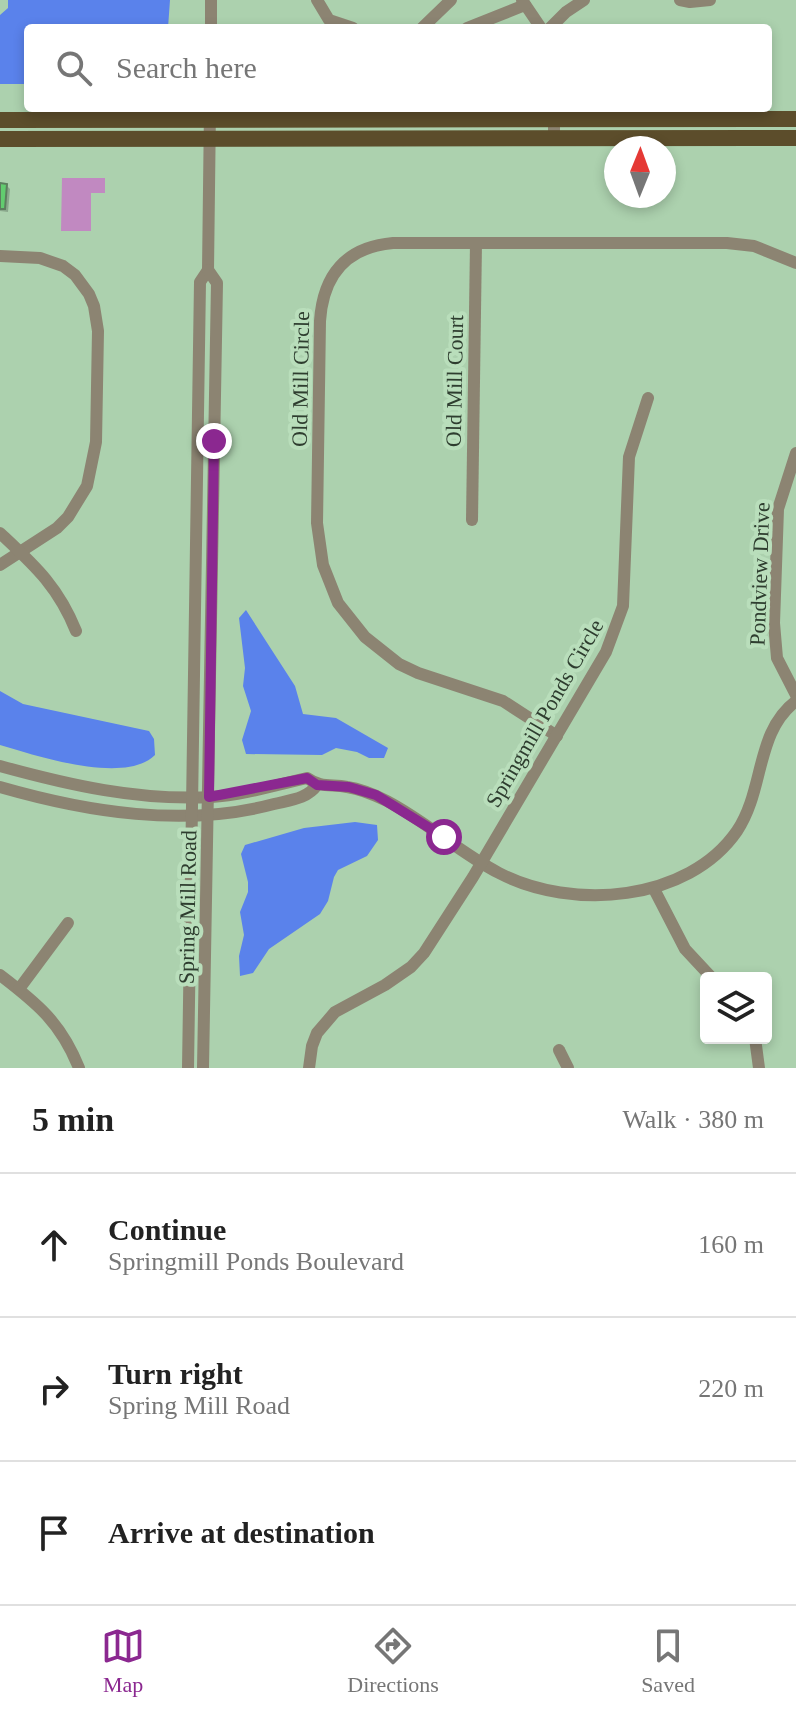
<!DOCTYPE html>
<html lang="en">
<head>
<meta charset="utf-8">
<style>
  :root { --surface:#fff; --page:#f6f6f6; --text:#222; --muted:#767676; --line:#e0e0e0; --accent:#8b2890 }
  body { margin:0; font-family:Georgia,serif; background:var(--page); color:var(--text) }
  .controls { position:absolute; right:24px; bottom:24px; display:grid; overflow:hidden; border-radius:8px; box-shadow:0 4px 12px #0003 }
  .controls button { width:72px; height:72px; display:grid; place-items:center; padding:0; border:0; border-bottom:2px solid var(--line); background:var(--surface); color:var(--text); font:40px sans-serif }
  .compass { position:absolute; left:604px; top:136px; width:72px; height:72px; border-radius:50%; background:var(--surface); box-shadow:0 4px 12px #0003; rotate:1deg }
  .stop { position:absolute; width:24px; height:24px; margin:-18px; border:6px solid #8b2890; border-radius:50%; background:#fff }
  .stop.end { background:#8b2890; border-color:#fff; box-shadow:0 2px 8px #0008 }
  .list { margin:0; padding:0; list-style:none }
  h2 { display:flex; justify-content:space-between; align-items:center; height:104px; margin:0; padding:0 32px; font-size:34px }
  h2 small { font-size:26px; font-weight:400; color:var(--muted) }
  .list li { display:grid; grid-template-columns:52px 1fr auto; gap:24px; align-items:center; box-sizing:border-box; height:144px; padding:0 32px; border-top:2px solid var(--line) }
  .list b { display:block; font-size:30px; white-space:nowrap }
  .list p { margin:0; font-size:26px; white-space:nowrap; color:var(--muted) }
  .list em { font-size:26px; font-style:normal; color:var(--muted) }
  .icon { flex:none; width:44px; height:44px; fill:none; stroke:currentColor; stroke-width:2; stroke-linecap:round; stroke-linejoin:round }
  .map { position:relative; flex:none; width:796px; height:1068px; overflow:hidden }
  .search { position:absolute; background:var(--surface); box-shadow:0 4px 12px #0003; left:24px; right:24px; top:24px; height:88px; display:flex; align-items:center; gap:20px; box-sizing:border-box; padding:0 28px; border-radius:8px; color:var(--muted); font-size:30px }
  .sheet { height:536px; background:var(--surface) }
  nav { display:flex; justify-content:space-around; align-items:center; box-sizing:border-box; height:112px; border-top:2px solid var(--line); background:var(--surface); font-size:22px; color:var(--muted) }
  nav a { display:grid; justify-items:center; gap:4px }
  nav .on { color:var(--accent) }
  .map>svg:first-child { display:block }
</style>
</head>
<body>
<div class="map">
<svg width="796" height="1068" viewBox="0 0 796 1068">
  <rect width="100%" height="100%" fill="#acd1ae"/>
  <!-- green -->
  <path fill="#c189c1" d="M62 178H105V193H91V231H61Z"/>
  <!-- water -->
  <g fill="#5a82eb">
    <path d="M8 0H170L168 28H28V84H0V15L8 8Z"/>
    <path d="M246 610 295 686 303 714 336 718 388 748 384 758H369L357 752 336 748 322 755 246 754 242 740 251 711 243 686 245 668 239 618Z"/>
    <path d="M0 691 23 704 149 731 154 739 155 755C125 785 37 756 0 745Z"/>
    <path d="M355 822 377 825 378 840 367 856 338 870 334 877 328 901 320 914 269 949 253 973 240 976 239 956 244 935 240 912 248 892V882L241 854 245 845 304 828Z"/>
  </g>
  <!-- shadow -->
  <path fill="#0003" d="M0 185H6L10 189 8 212 0 211Z"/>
  <!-- building -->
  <path fill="#62cc6f" stroke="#5c7e5e" stroke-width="2" d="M0 183 7 184 5 209H0Z"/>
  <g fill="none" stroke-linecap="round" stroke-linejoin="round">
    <!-- minor -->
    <g stroke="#8c8472" stroke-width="12">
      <path d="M317 0 329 20 353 28"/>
      <path d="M522 0 541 28"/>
      <path d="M680 0 690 2 710 0"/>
      <path d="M211 28V0"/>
      <path d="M422 28 451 0"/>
      <path d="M467 28 525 5"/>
      <path d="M550 28 566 12 584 0"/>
      <path d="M554 138V115L561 108"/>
      <path d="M0 256 40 258 63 266 75 275 89 294 94 306 98 331 96 442 87 486 68 517 57 528 0 565"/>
      <path d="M796 453 778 509 774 623 777 658 796 695"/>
      <path d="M472 520 476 243"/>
      <path d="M0 533C34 565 58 586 76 631"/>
      <path d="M557 736 503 701 418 673 399 664 365 637 338 603 323 565 317 523 320 321C323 275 346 247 393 243H727L754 246 796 263"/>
      <path d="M0 766C69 785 139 801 211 797 243 795 276 785 307 778 321 788 331 784 347 787 361 789 375 795 387 801 427 822 460 853 499 873 572 911 688 902 737 831 765 789 755 732 796 701"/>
      <path d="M0 787C87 812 184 828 274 804 290 800 307 799 317 785"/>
      <path d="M654 889 685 949 712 978"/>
      <path d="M0 975C38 1004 61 1023 79 1068"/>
      <path d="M19 989 68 923"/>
      <path d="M755 1038 759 1068"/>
      <path d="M559 1050 568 1068"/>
      <path d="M188 1068 200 282 208 270 210 108"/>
      <path d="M203 1068 217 283 208 270"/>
      <path d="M309 1068 312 1046 317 1033 335 1012 385 985 411 967 424 953 473 877 606 652 623 606 629 457 648 398"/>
    </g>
    <!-- major -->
    <g stroke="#5c4d2b" stroke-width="16">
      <path d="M0 120 796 119"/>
      <path d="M0 139 796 138"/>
    </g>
  </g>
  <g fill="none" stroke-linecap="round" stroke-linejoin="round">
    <!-- route -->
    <path stroke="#8b2890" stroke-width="10" d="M214 441 209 797 307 778 317 785 349 787 376 795 444 837"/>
  </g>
  <g text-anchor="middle" stroke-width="8" stroke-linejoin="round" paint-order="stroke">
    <!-- street labels -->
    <g font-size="22" fill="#2e3d2f" stroke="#b9debb">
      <text transform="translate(300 379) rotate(-89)" y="8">Old Mill Circle</text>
      <text transform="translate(454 381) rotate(-89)" y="8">Old Mill Court</text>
      <text transform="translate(759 574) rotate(-88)" y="8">Pondview Drive</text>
      <text transform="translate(544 713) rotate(-60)" y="8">Springmill Ponds Circle</text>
      <text transform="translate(187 907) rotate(-89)" y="8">Spring Mill Road</text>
    </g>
  </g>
</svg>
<div class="controls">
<button><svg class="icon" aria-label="layers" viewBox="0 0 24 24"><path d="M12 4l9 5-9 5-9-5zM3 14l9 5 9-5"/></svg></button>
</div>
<svg class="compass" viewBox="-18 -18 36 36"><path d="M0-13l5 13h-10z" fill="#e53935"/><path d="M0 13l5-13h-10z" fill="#767676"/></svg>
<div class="stop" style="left:444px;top:837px"></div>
<div class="stop end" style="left:214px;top:441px"></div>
<div class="search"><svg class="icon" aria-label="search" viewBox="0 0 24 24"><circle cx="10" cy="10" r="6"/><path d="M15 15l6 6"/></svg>Search here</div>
</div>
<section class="sheet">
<h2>5 min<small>Walk · 380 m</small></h2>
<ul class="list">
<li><svg class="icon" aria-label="ahead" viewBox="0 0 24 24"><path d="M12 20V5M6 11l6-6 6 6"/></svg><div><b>Continue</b><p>Springmill Ponds Boulevard</p></div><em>160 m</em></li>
<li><svg class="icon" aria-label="right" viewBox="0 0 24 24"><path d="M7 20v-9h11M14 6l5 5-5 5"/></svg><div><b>Turn right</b><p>Spring Mill Road</p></div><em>220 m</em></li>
<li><svg class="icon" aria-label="arrive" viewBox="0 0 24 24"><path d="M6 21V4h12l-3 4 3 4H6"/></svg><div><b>Arrive at destination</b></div></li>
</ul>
</section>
<nav>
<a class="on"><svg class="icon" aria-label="map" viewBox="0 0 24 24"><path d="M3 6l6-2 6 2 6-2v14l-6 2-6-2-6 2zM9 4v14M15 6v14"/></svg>Map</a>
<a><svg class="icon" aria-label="directions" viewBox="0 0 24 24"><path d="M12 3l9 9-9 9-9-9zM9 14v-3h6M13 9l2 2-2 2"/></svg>Directions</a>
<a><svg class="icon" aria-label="saved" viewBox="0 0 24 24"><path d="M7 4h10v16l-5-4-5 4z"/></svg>Saved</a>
</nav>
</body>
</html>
